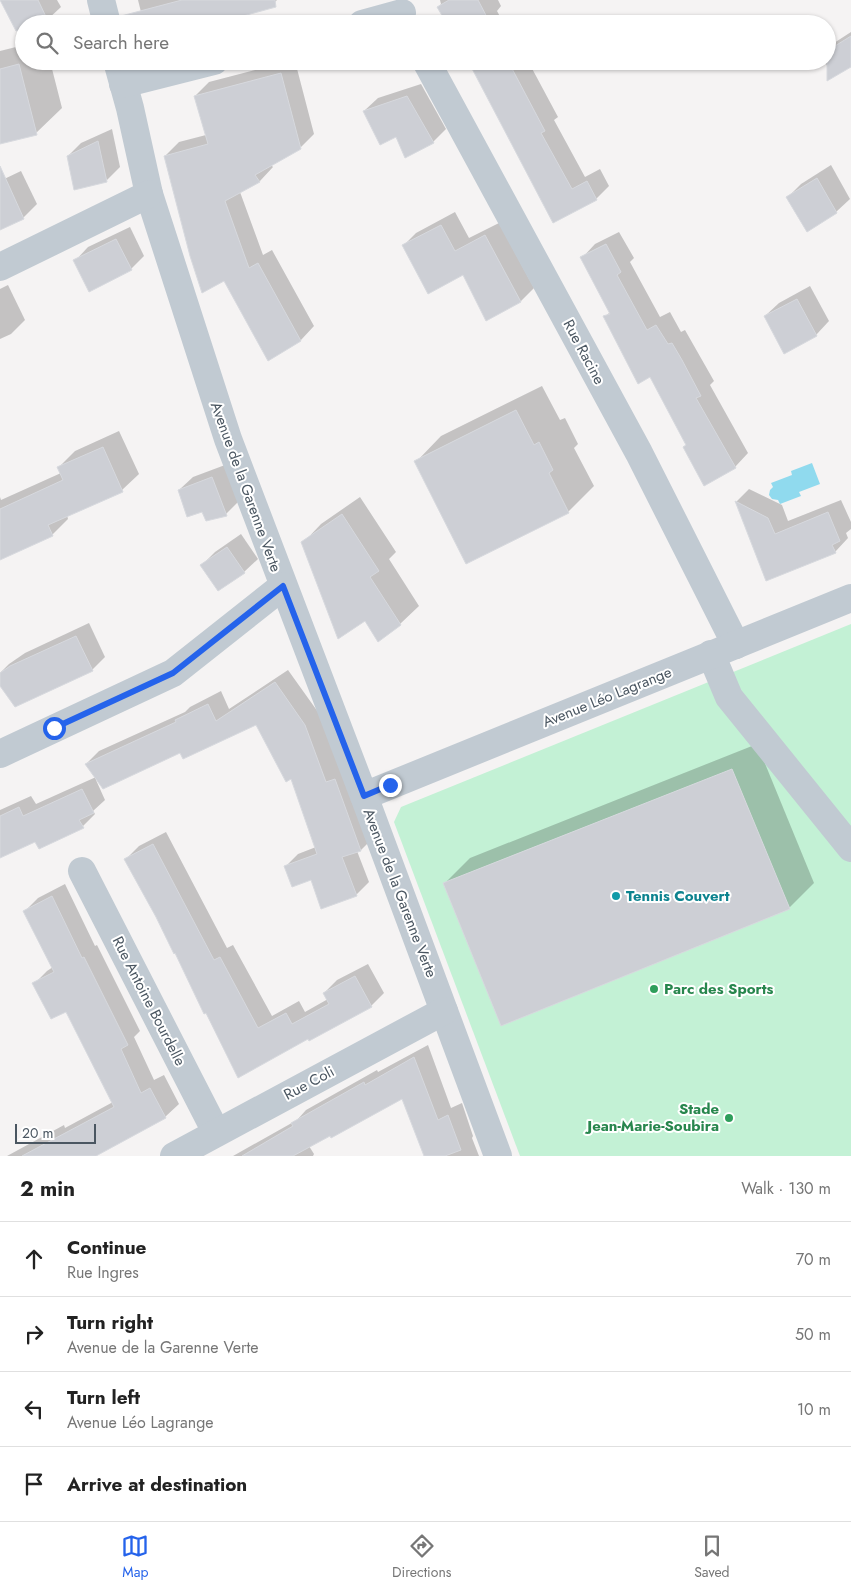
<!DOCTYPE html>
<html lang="en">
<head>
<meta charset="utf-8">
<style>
  :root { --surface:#fff; --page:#f6f6f6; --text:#222; --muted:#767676; --line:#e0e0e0; --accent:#2563eb }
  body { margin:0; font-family:Jost,sans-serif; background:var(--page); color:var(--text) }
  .scale { position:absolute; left:15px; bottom:12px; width:81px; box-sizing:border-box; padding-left:5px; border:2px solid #4a5661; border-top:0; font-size:14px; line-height:18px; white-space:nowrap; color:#4a5661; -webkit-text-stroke:4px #fff; paint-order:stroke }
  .stop { position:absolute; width:15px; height:15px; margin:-11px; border:4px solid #2563eb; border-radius:50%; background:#fff }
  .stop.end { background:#2563eb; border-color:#fff; box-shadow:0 1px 5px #0008 }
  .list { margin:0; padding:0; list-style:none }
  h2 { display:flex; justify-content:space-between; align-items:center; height:65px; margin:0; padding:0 20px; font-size:21px }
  h2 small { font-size:16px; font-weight:400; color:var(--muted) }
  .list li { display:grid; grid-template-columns:32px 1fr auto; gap:15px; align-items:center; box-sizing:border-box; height:75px; padding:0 20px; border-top:1px solid var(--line) }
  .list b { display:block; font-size:19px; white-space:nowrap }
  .list p { margin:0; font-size:16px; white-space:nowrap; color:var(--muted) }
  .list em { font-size:16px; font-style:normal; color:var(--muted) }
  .icon { flex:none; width:28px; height:28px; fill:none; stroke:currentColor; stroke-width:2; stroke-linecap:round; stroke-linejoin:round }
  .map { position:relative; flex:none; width:851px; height:1156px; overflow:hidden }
  .search { position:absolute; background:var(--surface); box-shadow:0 1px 4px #0004; left:15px; right:15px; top:15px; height:55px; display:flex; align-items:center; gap:12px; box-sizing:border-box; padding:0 18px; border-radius:28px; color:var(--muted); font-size:19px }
  .sheet { height:365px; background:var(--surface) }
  nav { display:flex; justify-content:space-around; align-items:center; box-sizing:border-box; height:70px; border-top:1px solid var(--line); background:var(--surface); font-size:14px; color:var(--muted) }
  nav a { display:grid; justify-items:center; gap:2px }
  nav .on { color:var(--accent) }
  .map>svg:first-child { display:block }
</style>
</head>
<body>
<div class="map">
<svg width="851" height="1156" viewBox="0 0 851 1156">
  <rect width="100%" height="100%" fill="#f5f3f3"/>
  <!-- green -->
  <path fill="#c3f1d5" d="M851 624V1156H520L394 822 401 807Z"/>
  <!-- water -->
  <path fill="#90daee" d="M812 463 820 484 799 492 801 496 780 504 778 500 772 499 769 495 770 490 773 487 771 483 792 475 791 471Z"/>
  <!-- shadow -->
  <g fill="#0003">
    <path d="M2 0H57L61 7 47 20Z"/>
    <path d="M138 0H277L269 8 237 16 232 21 144 24Z"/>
    <path d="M440 0H498L501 6 497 11 504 24H448L439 7 441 4Z"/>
    <path d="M851 32V65L834 76 824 61H827V50L834 43Z"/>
    <path d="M24 45V61H50L62 108 36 133 0 143V51Z"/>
    <path d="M290 61H295L314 134 300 148 271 165 273 167 260 181 240 192 263 255 272 250 314 326 301 340 268 359 165 156 179 142 206 135 195 96 209 82Z"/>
    <path d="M469 61H528L558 117 554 120 585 177 600 169 609 186 596 199 553 221Z"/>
    <path d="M421 84 446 129 433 142 396 135 364 111 378 98Z"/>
    <path d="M112 129 120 167 106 181 68 156 81 143Z"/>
    <path d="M831 165 850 199 836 212 788 197 801 184Z"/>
    <path d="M21 171 37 204 23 218 0 230V181Z"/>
    <path d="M455 212 469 238 499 223 534 288 521 301 486 319 463 274 403 246 416 233Z"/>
    <path d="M130 227 144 256 131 269 75 261 88 247Z"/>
    <path d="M619 232 634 258 630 262 660 317 670 312 681 332 685 330 714 381 710 385 748 453 735 467 687 444 650 375 605 317 610 312 582 258 595 244Z"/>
    <path d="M8 285 25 320 11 334 0 339V289Z"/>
    <path d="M810 286 829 321 816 335 765 316 779 303Z"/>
    <path d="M542 386 560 420 565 418 578 444 574 448 594 486 568 512 416 462 441 436Z"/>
    <path d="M119 431 139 474 122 490 67 515 68 519 52 535 0 556V497L1 500 61 473 59 467 75 451Z"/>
    <path d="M225 465 239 501 226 514 203 510 179 490 193 477Z"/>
    <path d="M749 489 782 505 788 521 841 500 851 522V529L846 533 848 538 835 552 767 580 736 502Z"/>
    <path d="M360 497 396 552 389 559 419 606 400 624 366 619 303 543 321 524Z"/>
    <path d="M241 534 258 559 244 572 202 565 215 552Z"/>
    <path d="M89 623 105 657 92 670 0 684V673L9 664 25 653Z"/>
    <path d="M288 670 318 712 374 837 361 850 357 851 369 882 356 895 285 867 298 854 316 847 292 777 256 723 180 752 97 779 96 780 105 800 93 811 95 814 83 826 35 840 0 856V810L31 796 36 804 96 777 86 764 99 751 185 712 190 707 221 691 229 709Z"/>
    <path d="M757 744 814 883 789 908 445 883 470 858Z"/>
    <path d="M166 832 227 948 233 945 272 1016 299 1001 305 1012 328 999 324 993 337 980 368 964 384 993 371 1006 308 1038 238 1077 175 951 126 859 139 846Z"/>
    <path d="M65 884 95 946 97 945 140 1031 134 1037 154 1080 164 1075 179 1104 165 1117 93 1156H7L64 1125 65 1128 113 1102 66 1010 34 984 47 971 53 967 25 911 38 898Z"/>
    <path d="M428 1045 451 1108 462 1103 473 1136 472 1138 479 1156H426L403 1097 309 1146 314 1154 313 1156H233L297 1120 306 1110 377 1070 378 1072Z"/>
  </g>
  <!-- building -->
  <g fill="#cdcfd5" stroke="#d7d9de">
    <path d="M0 0H38L48 21 40 24H24V29L16 31Z"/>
    <path d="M182 0H275L276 7 232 19 233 24H122L121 16Z"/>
    <path d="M449 0H478L489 21 483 24H447L437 7Z"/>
    <path d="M851 36V67L827 81V51Z"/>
    <path d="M468 61H508L545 131 541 133 572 189 587 181 597 200 553 223Z"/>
    <path d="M19 64 37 135 0 144V69Z"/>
    <path d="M281 73 301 149 255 175 260 182 225 201 249 268 258 263 301 341 268 361 224 281 202 293 190 256 164 156 208 144 194 96Z"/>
    <path d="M407 96 434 143 405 158 396 137 380 145 363 111Z"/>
    <path d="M98 141 107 182 74 190 67 156Z"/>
    <path d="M0 166 24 219 0 230Z"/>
    <path d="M817 178 837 213 807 232 786 197Z"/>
    <path d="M441 225 455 251 485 235 521 302 486 321 463 275 428 294 402 245Z"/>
    <path d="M116 239 132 270 89 292 73 260Z"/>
    <path d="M606 244 621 272 617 275 647 330 656 325 668 344 672 343 682 360 701 396 696 398 736 468 704 486 683 447 686 445 650 377 638 384 603 316 610 314 580 257Z"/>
    <path d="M797 299 817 336 784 354 764 316Z"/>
    <path d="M516 410 534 445 539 442 553 470 549 473 569 513 466 564 414 461Z"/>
    <path d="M103 447 123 492 48 525 53 536 0 560V509L63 480 57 467Z"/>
    <path d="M212 477 227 516 206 521 202 512 187 517 178 490Z"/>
    <path d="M735 501 768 518 775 534 828 512 840 541 832 545 836 553 766 581Z"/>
    <path d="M342 514 379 571 370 577 401 625 378 642 365 621 338 639 301 542Z"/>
    <path d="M227 547 245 573 218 591 200 565Z"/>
    <path d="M76 636 93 671 15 707 0 686V673L10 666Z"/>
    <path d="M275 682 305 725 326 782 335 779 361 851 342 857 357 896 321 909 311 880 292 887 284 866 317 854 291 779 286 782 256 725 183 759 180 753 103 789 85 764 176 722 175 720 208 704 216 721Z"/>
    <path d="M732 769 790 909 501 1026 443 883Z"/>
    <path d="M82 789 94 813 79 820 84 828 39 849 35 842 0 858V816L19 807 23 816Z"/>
    <path d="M153 844 214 960 220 957 258 1028 286 1013 292 1024 329 1004 323 993 355 976 372 1007 309 1041 308 1039 238 1078 206 1013 204 1014 175 953 174 954 156 917 124 859Z"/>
    <path d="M52 896 82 958 84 957 128 1045 121 1049 141 1093 150 1088 166 1118 96 1156H22L114 1107 66 1012 51 1019 32 983 54 972 23 911Z"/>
    <path d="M414 1057 438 1120 448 1115 461 1150 445 1156H424L402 1099 331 1138 330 1136 293 1156H242L293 1126 291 1123 364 1082 365 1085Z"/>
  </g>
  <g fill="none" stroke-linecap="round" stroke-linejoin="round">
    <!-- street -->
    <g stroke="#c1cad2" stroke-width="28">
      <path d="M101 0 107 24"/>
      <path d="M362 24 402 13"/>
      <path d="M117 61 130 108 149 194 228 439 364 796 498 1156"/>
      <path d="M426 61 639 453 736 645"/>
      <path d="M123 84 214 61"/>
      <path d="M0 267 149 194"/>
      <path d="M711 654 729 697 851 848"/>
      <path d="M0 754 173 673 283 586"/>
      <path d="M364 796 851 598"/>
      <path d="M82 871 216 1132"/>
      <path d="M174 1156 444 1011"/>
    </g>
  </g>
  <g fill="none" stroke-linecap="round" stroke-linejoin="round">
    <!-- route -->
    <path stroke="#2563eb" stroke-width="6" d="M54 728 173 673 283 586 364 796 390 785"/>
  </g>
  <!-- markers -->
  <circle fill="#0f9aa8" stroke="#fff" stroke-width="2" cx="616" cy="896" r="5"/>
  <g fill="#2e9e5b" stroke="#fff" stroke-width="2">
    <circle cx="654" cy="989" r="5"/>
    <circle cx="729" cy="1118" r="5"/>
  </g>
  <g text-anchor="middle" stroke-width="4" stroke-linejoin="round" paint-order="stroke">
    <!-- street labels -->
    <g font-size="15" fill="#4a5661" stroke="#fff">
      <text transform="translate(584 352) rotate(62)" y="5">Rue Racine</text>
      <text transform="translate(246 487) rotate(70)" y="5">Avenue de la Garenne Verte</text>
      <text transform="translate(607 697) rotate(-22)" y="5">Avenue Léo Lagrange</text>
      <text transform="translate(400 893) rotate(69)" y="5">Avenue de la Garenne Verte</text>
      <text transform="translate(149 1001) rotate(63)" y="5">Rue Antoine Bourdelle</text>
      <text transform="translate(309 1083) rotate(-28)" y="5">Rue Coli</text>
    </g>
    <!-- culture labels -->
    <g font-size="15" font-weight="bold" fill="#0d838f" stroke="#fff" text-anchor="start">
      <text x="626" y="901">Tennis Couvert</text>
    </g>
    <!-- leisure labels -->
    <g font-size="15" font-weight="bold" fill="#27864d" stroke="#fff" text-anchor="start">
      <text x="664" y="994">Parc des Sports</text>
      <text x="719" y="1114" text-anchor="end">Stade<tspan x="719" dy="17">Jean-Marie-Soubira</tspan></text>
    </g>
  </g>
</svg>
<div class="scale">20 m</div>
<div class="stop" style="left:54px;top:728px"></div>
<div class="stop end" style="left:390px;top:785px"></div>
<div class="search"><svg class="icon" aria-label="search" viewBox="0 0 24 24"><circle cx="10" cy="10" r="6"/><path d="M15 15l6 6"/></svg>Search here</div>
</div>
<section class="sheet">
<h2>2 min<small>Walk · 130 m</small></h2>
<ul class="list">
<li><svg class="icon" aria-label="ahead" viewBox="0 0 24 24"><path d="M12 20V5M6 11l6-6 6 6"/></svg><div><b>Continue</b><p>Rue Ingres</p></div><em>70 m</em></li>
<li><svg class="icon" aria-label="right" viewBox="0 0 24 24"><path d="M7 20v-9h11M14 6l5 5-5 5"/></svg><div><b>Turn right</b><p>Avenue de la Garenne Verte</p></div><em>50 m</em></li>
<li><svg class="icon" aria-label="left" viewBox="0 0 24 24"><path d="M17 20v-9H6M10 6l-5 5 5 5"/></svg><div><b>Turn left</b><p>Avenue Léo Lagrange</p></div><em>10 m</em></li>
<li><svg class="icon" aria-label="arrive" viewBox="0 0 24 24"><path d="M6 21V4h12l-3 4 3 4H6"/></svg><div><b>Arrive at destination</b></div></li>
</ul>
</section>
<nav>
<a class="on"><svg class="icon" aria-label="map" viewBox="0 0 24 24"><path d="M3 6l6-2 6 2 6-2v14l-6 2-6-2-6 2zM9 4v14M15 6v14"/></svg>Map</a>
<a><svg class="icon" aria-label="directions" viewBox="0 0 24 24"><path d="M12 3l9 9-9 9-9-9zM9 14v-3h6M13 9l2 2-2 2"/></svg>Directions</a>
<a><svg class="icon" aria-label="saved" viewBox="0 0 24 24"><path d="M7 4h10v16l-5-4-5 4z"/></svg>Saved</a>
</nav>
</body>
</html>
